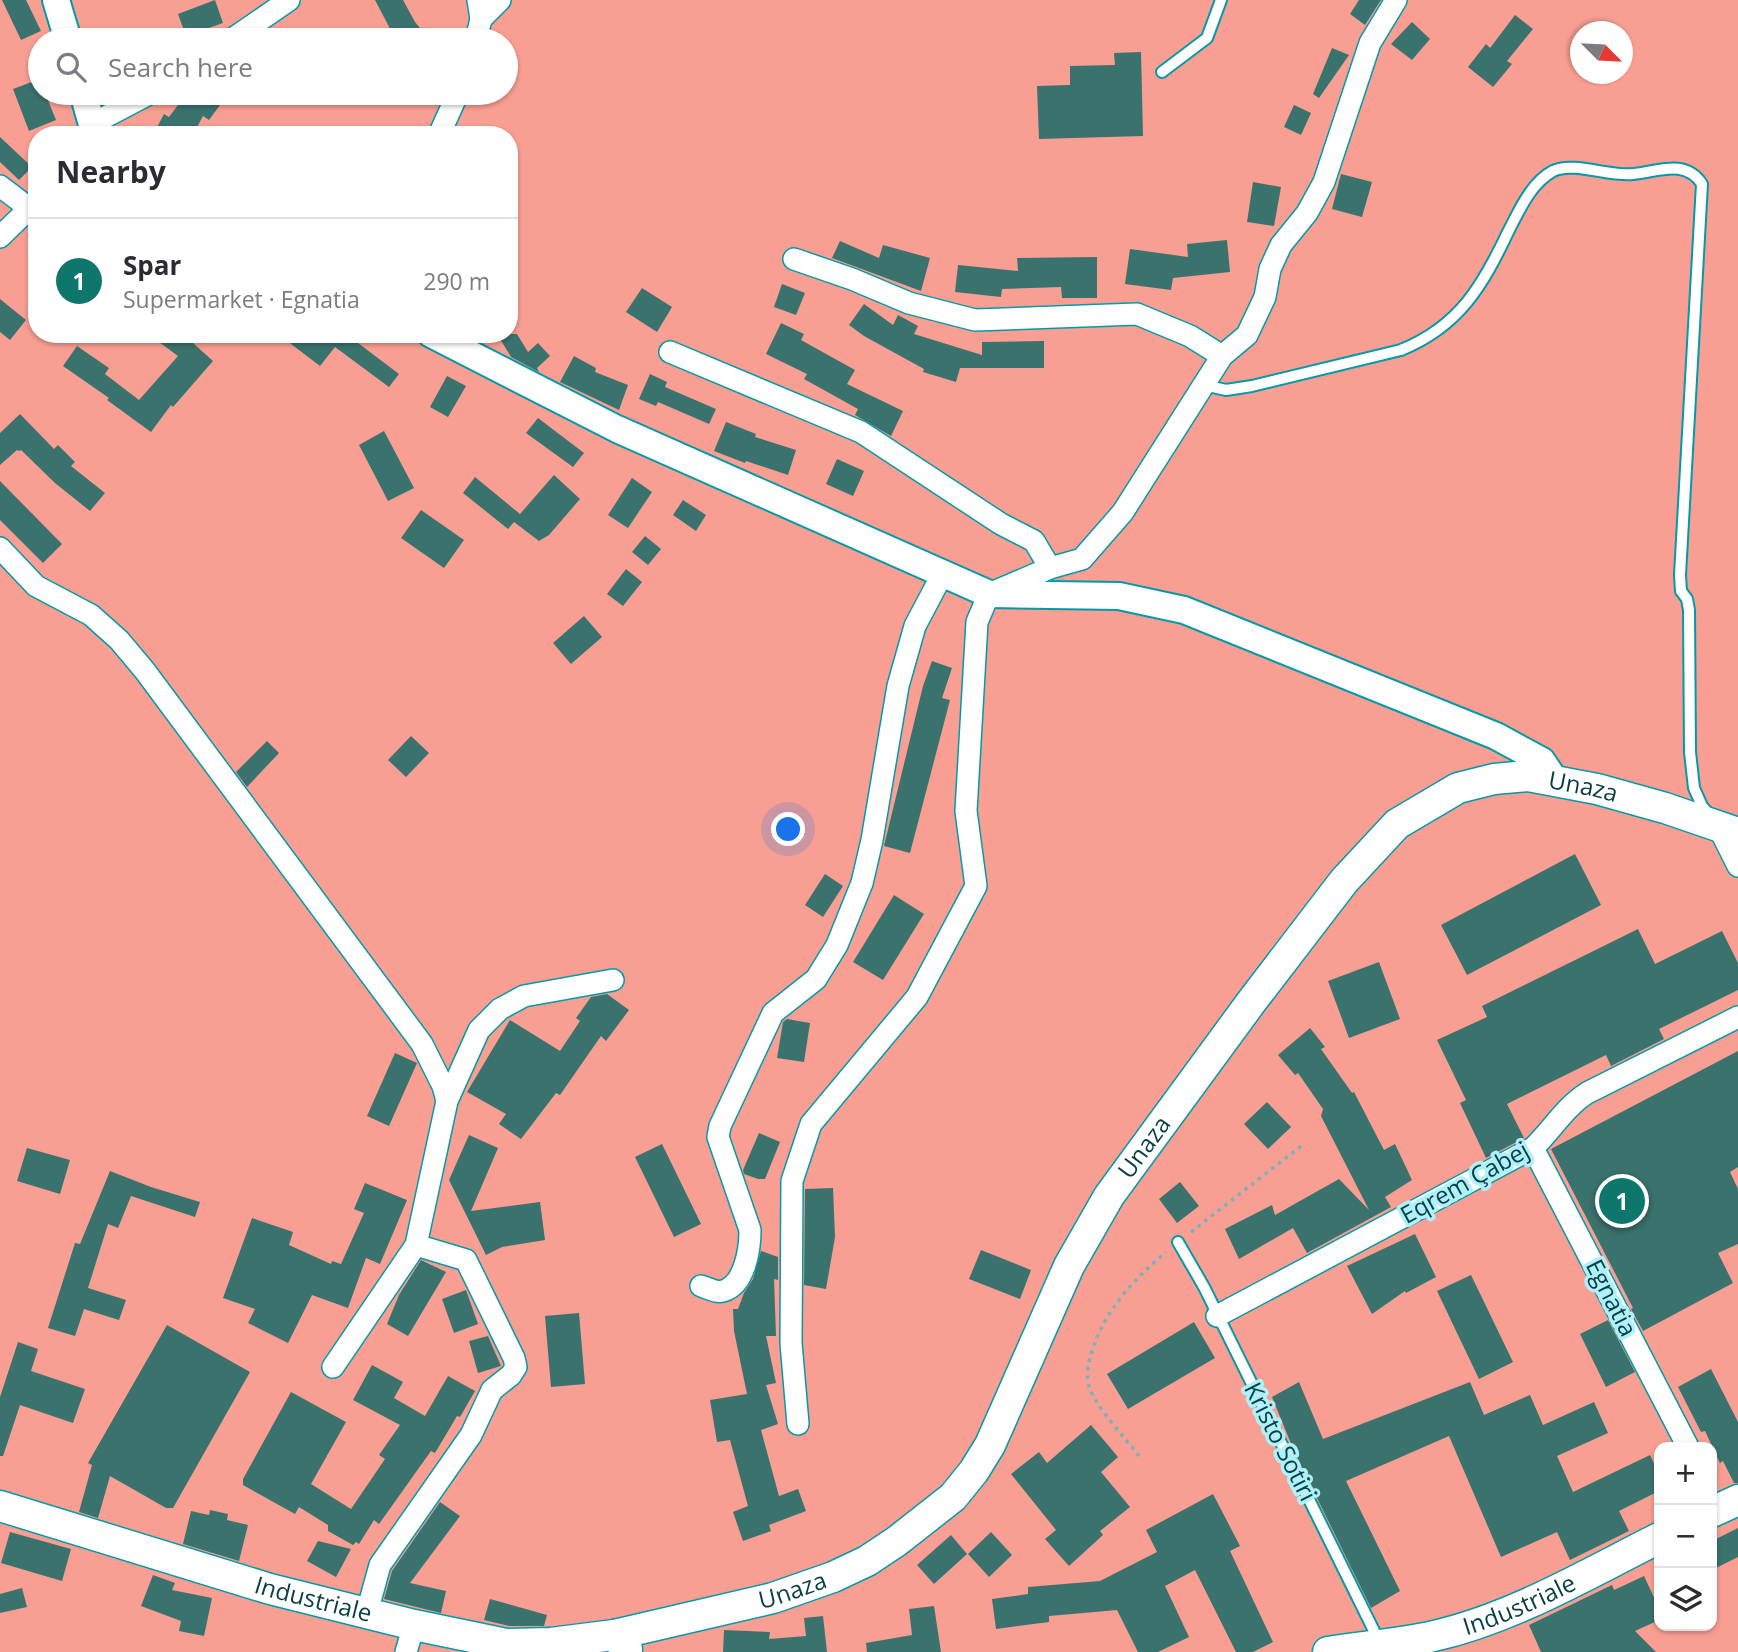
<!DOCTYPE html>
<html lang="en">
<head>
<meta charset="utf-8">
<style>
  :root { --surface:#fff; --page:#f7f7f7; --text:#2b2b33; --muted:#7c7c81; --line:#e1e1e2; --accent:#0f766e }
  body { margin:0; font-family:"Open Sans",sans-serif; background:var(--page); color:var(--text) }
  .controls { position:absolute; right:21px; bottom:21px; display:grid; overflow:hidden; border-radius:14px; box-shadow:0 2px 5px #0004 }
  .controls button { width:63px; height:63px; display:grid; place-items:center; padding:0; border:0; border-bottom:2px solid var(--line); background:var(--surface); color:var(--text); font:35px sans-serif }
  .compass { position:absolute; left:1570px; top:21px; width:63px; height:63px; border-radius:50%; background:var(--surface); box-shadow:0 2px 5px #0004; rotate:114deg }
  .you { position:absolute; left:789px; top:830px; width:24px; height:24px; margin:-18px; border:5px solid #fff; border-radius:50%; background:#1a73e8; box-shadow:0 0 0 10px #1a73e833 }
  .badge { display:grid; place-items:center; width:46px; height:46px; border-radius:50%; background:var(--accent); color:#fff; font-size:23px; font-weight:700 }
  .pin { position:absolute; translate:-50% -50%; border:4px solid #fff; box-shadow:0 2px 7px #0006 }
  .list { margin:0; padding:0; list-style:none }
  h2 { display:flex; justify-content:space-between; align-items:center; height:91px; margin:0; padding:0 28px; font-size:30px }
  h2 small { font-size:23px; font-weight:400; color:var(--muted) }
  .list li { display:grid; grid-template-columns:46px 1fr auto; gap:21px; align-items:center; box-sizing:border-box; height:126px; padding:0 28px; border-top:2px solid var(--line) }
  .list b { display:block; font-size:26px; white-space:nowrap }
  .list p { margin:0; font-size:23px; white-space:nowrap; color:var(--muted) }
  .list em { font-size:23px; font-style:normal; color:var(--muted) }
  .icon { flex:none; width:38px; height:38px; fill:none; stroke:currentColor; stroke-width:2; stroke-linecap:round; stroke-linejoin:round }
  .map { position:relative; flex:none; width:1738px; height:1652px; overflow:hidden }
  .search { position:absolute; background:var(--surface); box-shadow:0 2px 5px #0004; left:28px; top:28px; width:490px; height:77px; display:flex; align-items:center; gap:18px; box-sizing:border-box; padding:0 24px; border-radius:38px; color:var(--muted); font-size:26px }
  .panel { position:absolute; background:var(--surface); box-shadow:0 2px 5px #0004; left:28px; top:126px; width:490px; height:217px; border-radius:28px }
  .map>svg:first-child { display:block }
</style>
</head>
<body>
<div class="map">
<svg width="1738" height="1652" viewBox="0 0 1738 1652">
  <rect width="100%" height="100%" fill="#b0f0f9"/>
  <!-- green -->
  <path fill="#f99e92" fill-rule="evenodd" d="M0 0H1738V1652H0ZM1580 32H1622V74H1580ZM40 40H506V93H40ZM37 135H509V334H37ZM1659 1447H1712V1626H1659Z"/>
  <!-- building -->
  <g fill="#3a736e">
    <path d="M2 0H26L41 31 21 40Z"/>
    <path d="M215 0 223 23 186 36 178 14Z"/>
    <path d="M375 0H403L415 22 430 40H396Z"/>
    <path d="M1359 0H1381L1365 25 1350 14Z"/>
    <path d="M1515 15 1533 29 1507 61 1512 64 1493 87 1468 67 1486 44 1490 48Z"/>
    <path d="M1412 22 1430 39 1412 60 1391 44Z"/>
    <path d="M1332 48 1349 55 1319 98 1313 94Z"/>
    <path d="M1141 52 1143 136 1039 139 1037 86 1070 85V66L1115 65 1114 53Z"/>
    <path d="M40 79V93H45L56 120 29 131 13 89Z"/>
    <path d="M187 93H204L220 105 209 120 203 116 195 131 202 135H153L164 114 169 117Z"/>
    <path d="M1294 105 1311 113 1301 135 1284 127Z"/>
    <path d="M0 137 32 167 19 180 0 162Z"/>
    <path d="M1341 174 1372 182 1362 217 1332 209Z"/>
    <path d="M1253 182 1281 187 1274 226 1247 222Z"/>
    <path d="M1227 240 1230 272 1173 278 1171 290 1125 284 1130 249 1188 257 1187 244Z"/>
    <path d="M840 241 879 258 883 245 930 258 921 291 832 258Z"/>
    <path d="M1097 257V298H1062L1061 287 1002 289 1001 297 955 292 958 265 1018 271 1017 258Z"/>
    <path d="M782 284 805 293 796 315 774 307Z"/>
    <path d="M642 288 672 307 657 332 626 312Z"/>
    <path d="M0 299 26 320 10 340 0 332Z"/>
    <path d="M864 304 893 325 898 315 918 326 914 334 982 355V342L1044 341V368H960L956 382 923 372 924 369 864 336 849 325Z"/>
    <path d="M781 323 804 334 801 340 855 370 847 384 903 411 891 436 855 415 858 409 804 379 807 374 766 354Z"/>
    <path d="M148 334H183L213 361 173 407 171 405 151 432 107 400 109 398 63 366 77 346 109 368 105 374 139 400 178 356Z"/>
    <path d="M278 334H346L399 374 389 387 335 347 320 366Z"/>
    <path d="M497 334H517L528 352 538 343 550 356 537 368 539 372 511 357Z"/>
    <path d="M574 356 596 368 595 372 628 385 619 410 560 382Z"/>
    <path d="M650 374 667 382 665 387 716 409 709 424 658 402 656 406 639 399Z"/>
    <path d="M447 376 466 386 448 417 430 407Z"/>
    <path d="M20 414 54 449 58 445 75 462 71 466 105 493 90 511 55 483 21 450 19 451 17 450 0 465V433Z"/>
    <path d="M538 418 584 453 573 467 526 433Z"/>
    <path d="M726 422 756 434 755 437 796 450 788 475 746 461 745 463 714 451Z"/>
    <path d="M384 431 414 488 388 501 359 445Z"/>
    <path d="M837 459 864 471 853 496 826 484Z"/>
    <path d="M554 475 580 499 549 535 539 541 514 522 508 529 463 493 475 477 520 514Z"/>
    <path d="M632 478 652 492 628 528 608 515Z"/>
    <path d="M0 481 62 544 43 563 0 520Z"/>
    <path d="M683 500 706 515 696 531 673 515Z"/>
    <path d="M421 510 464 540 444 568 401 538Z"/>
    <path d="M645 536 661 549 648 565 632 552Z"/>
    <path d="M626 569 642 582 623 606 607 594Z"/>
    <path d="M584 616 602 637 571 664 553 643Z"/>
    <path d="M932 661 952 668 942 698 950 700 910 853 884 846 923 686Z"/>
    <path d="M411 736 429 753 406 777 388 760Z"/>
    <path d="M267 741 279 753 247 787 236 772Z"/>
    <path d="M1575 854 1601 905 1467 975 1441 925Z"/>
    <path d="M825 874 843 886 823 917 805 905Z"/>
    <path d="M894 895 924 914 883 980 853 962Z"/>
    <path d="M1638 929 1655 964 1722 931 1738 963V990L1659 1029 1664 1039 1611 1066 1606 1055 1507 1104 1524 1138 1486 1158 1460 1103 1466 1100 1437 1040 1487 1017 1482 1006Z"/>
    <path d="M1379 962 1400 1019 1349 1038 1328 981Z"/>
    <path d="M607 994 629 1010 606 1041 601 1036 560 1095 556 1093 521 1139 499 1124 506 1114 467 1092 510 1020 560 1051 580 1021 576 1018 591 997Z"/>
    <path d="M787 1019 810 1023 804 1062 777 1058 783 1022Z"/>
    <path d="M1310 1028 1325 1047 1321 1049 1352 1093 1354 1092 1384 1150 1395 1144 1412 1180 1385 1197 1391 1207 1307 1253 1293 1228 1239 1259 1225 1229 1272 1205 1275 1215 1339 1179 1369 1210 1321 1116 1323 1109 1298 1073 1295 1075 1278 1055Z"/>
    <path d="M1738 1051V1167L1730 1172 1738 1189V1244L1718 1253 1733 1283 1643 1331 1631 1309 1633 1308 1551 1149Z"/>
    <path d="M395 1053 417 1063 389 1126 367 1116Z"/>
    <path d="M1267 1102 1291 1127 1268 1149 1244 1124Z"/>
    <path d="M759 1133 780 1142 765 1179H758L744 1174 743 1170Z"/>
    <path d="M469 1135 498 1148 471 1211 540 1202 545 1240 502 1247 486 1255 449 1180Z"/>
    <path d="M662 1144 701 1224 674 1237 635 1157Z"/>
    <path d="M27 1148 70 1160 60 1194 17 1181Z"/>
    <path d="M110 1171 151 1187 200 1202 195 1217 131 1196 118 1228 108 1224 88 1288 126 1300 119 1320 84 1309 75 1336 48 1328 75 1243 80 1244Z"/>
    <path d="M1180 1182 1199 1206 1177 1223 1159 1199Z"/>
    <path d="M365 1183 407 1200 380 1264 366 1258 348 1308 312 1295 288 1343 248 1323 255 1309 223 1298 252 1218 293 1232 289 1245 331 1264 332 1261 341 1264 364 1213 354 1209Z"/>
    <path d="M833 1188 835 1237 826 1289 804 1285 805 1189Z"/>
    <path d="M1415 1234 1436 1277 1406 1293 1405 1291 1372 1314 1347 1266Z"/>
    <path d="M981 1250 1031 1270 1020 1299 969 1279Z"/>
    <path d="M761 1251 778 1257V1280L774 1279 776 1336H766L776 1383 766 1385 778 1424 761 1430 779 1496 798 1489 806 1511 769 1525 771 1531 743 1541 733 1512 748 1506 730 1440 717 1442 710 1400 747 1394 734 1331 733 1309H738L744 1293 753 1279Z"/>
    <path d="M421 1260 446 1272 408 1336 387 1324 399 1295Z"/>
    <path d="M1471 1275 1513 1362 1479 1379 1437 1291Z"/>
    <path d="M466 1290 478 1324 454 1333 442 1299Z"/>
    <path d="M579 1313 585 1384 551 1387 545 1316Z"/>
    <path d="M1608 1320 1635 1372 1606 1387 1580 1334Z"/>
    <path d="M1194 1322 1215 1358 1128 1409 1107 1374Z"/>
    <path d="M167 1325 250 1372 173 1508H166L110 1476 98 1518 79 1512 92 1465 88 1463Z"/>
    <path d="M488 1336 501 1366 478 1373 469 1341Z"/>
    <path d="M18 1342 38 1349 31 1371 85 1389 73 1423 20 1405 3 1456H0V1397Z"/>
    <path d="M372 1365 403 1382 394 1398 425 1416 448 1376 475 1391 460 1417 457 1416 435 1453 431 1451 379 1524 374 1520 359 1544 356 1542 353 1545 328 1531V1525L299 1507 295 1514 243 1485V1479L291 1392 346 1422 311 1484 351 1509 385 1459 379 1455 400 1425 353 1400Z"/>
    <path d="M1711 1369 1738 1422V1483H1734L1723 1461 1720 1463 1705 1431 1701 1432 1678 1387Z"/>
    <path d="M1299 1382 1323 1439 1470 1382 1484 1415 1530 1395 1543 1425 1594 1402 1608 1433 1557 1456 1573 1492 1650 1455 1659 1474V1491L1619 1511 1629 1531 1570 1560 1557 1532 1501 1557 1449 1436 1346 1481 1400 1591 1371 1608 1294 1451 1272 1397Z"/>
    <path d="M1091 1425 1118 1457 1101 1472 1130 1507 1100 1531 1103 1535 1069 1566 1045 1539 1056 1530 1011 1474 1039 1452 1047 1463Z"/>
    <path d="M1213 1494 1240 1546 1230 1551 1273 1642 1253 1652H1236L1195 1570 1165 1586 1189 1637 1158 1652H1138L1117 1610 1049 1616V1622L996 1629 992 1599 1028 1594V1587L1100 1581 1157 1552 1146 1530Z"/>
    <path d="M440 1502 460 1516 410 1583 446 1591 441 1613 384 1599 392 1571Z"/>
    <path d="M210 1510 228 1514 227 1520 248 1525 239 1561 183 1544 191 1511 209 1515Z"/>
    <path d="M1738 1528V1557L1712 1570V1541Z"/>
    <path d="M10 1532 71 1549 62 1581 1 1563Z"/>
    <path d="M991 1532 1012 1555 989 1577 968 1554Z"/>
    <path d="M951 1535 967 1554 934 1584 917 1565Z"/>
    <path d="M318 1541 351 1549 336 1577 307 1561Z"/>
    <path d="M153 1575 175 1583 172 1590 212 1598 204 1636 179 1631 181 1621 141 1606Z"/>
    <path d="M1644 1576 1659 1608V1620L1635 1631 1656 1652H1541L1529 1625 1612 1585 1614 1590Z"/>
    <path d="M22 1588 27 1607 0 1613V1594Z"/>
    <path d="M490 1599 547 1615 544 1626H509L484 1620Z"/>
    <path d="M934 1606 941 1652H867L866 1643 912 1635 909 1609Z"/>
    <path d="M823 1616 827 1652H769V1649V1652H723L724 1630 770 1632 769 1639 806 1636 804 1618Z"/>
  </g>
  <g fill="none" stroke-linecap="round" stroke-linejoin="round">
    <!-- service casing -->
    <g stroke="#009baa" stroke-width="14">
      <g id="service">
        <path d="M1162 72 1207 38 1221 0"/>
        <path d="M1204 385 1226 390 1252 386 1401 350C1460 326 1483 285 1509 230 1520 209 1531 183 1553 171 1573 161 1610 177 1633 174 1657 172 1685 158 1702 184L1680 575 1681 591 1687 599 1689 610 1690 752 1694 788 1702 806 1709 814"/>
        <path d="M1178 1242 1204 1287 1380 1643"/>
      </g>
    </g>
    <!-- minor casing -->
    <g stroke="#009baa" stroke-width="24">
      <g id="minor">
        <path d="M481 19 500 0"/>
        <path d="M231 40 289 0"/>
        <path d="M476 40 481 19 478 0"/>
        <path d="M92 124 151 93"/>
        <path d="M439 135 458 93"/>
        <path d="M0 186 29 208"/>
        <path d="M0 237 37 201"/>
        <path d="M794 259 852 279 909 303 975 320 1137 314 1190 336 1222 356"/>
        <path d="M670 352 861 432 1001 524 1034 541 1050 568"/>
        <path d="M0 548 36 586 91 615 119 640 145 671 422 1044 443 1086 447 1101"/>
        <path d="M1717 824 1738 866"/>
        <path d="M1533 1148 1688 1447"/>
        <path d="M701 1286C708 1288 716 1293 723 1291 745 1285 750 1249 750 1230L718 1137 720 1126 773 1013 816 979 837 945 862 883 872 840 898 686 915 626 943 573"/>
        <path d="M1217 1316 1533 1148C1552 1130 1565 1107 1587 1093L1738 1017"/>
        <path d="M333 1367 416 1245 447 1101 479 1030 500 1009 524 996 613 980"/>
        <path d="M798 1424 791 1343 792 1181 811 1124 917 997 976 886 966 811 977 622 989 594 1050 568 1082 559 1123 512 1222 356 1247 335 1265 297 1270 269 1281 245 1307 213 1324 182 1370 43 1396 0"/>
        <path d="M367 1612 380 1565 471 1435 492 1390 511 1375 516 1367 514 1358 466 1260 416 1245"/>
        <path d="M406 1652 414 1625"/>
      </g>
    </g>
    <!-- tertiary casing -->
    <g stroke="#009baa" stroke-width="30">
      <g id="tertiary">
        <path d="M56 0 68 40"/>
        <path d="M83 93 95 135"/>
        <path d="M431 334 617 429 989 594 1119 596 1184 610 1496 736 1542 761 1554 779"/>
      </g>
    </g>
    <!-- secondary casing -->
    <g stroke="#009baa" stroke-width="33">
      <g id="secondary">
        <path id="s1" d="M0 1506 270 1589 414 1625 506 1644 551 1643 614 1635 627 1649"/>
        <path d="M1712 1512 1738 1500"/>
        <path id="s2" d="M614 1635 773 1598 833 1577 867 1561 897 1541 953 1497 974 1471 990 1445 1069 1266 1109 1196 1252 1001 1344 881 1397 824 1458 788 1494 779 1528 776 1597 789 1665 808 1738 833"/>
        <path id="s3" d="M1328 1652C1363 1646 1399 1644 1434 1636 1513 1618 1587 1574 1659 1538"/>
      </g>
    </g>
    <!-- path -->
    <g stroke="#76b3bc" stroke-width="3.5" stroke-dasharray="3.5 5" stroke-linecap="butt">
      <path d="M1191 1232 1305 1143"/>
      <path d="M1139 1456C1126 1439 1095 1406 1089 1386 1086 1378 1088 1363 1091 1355 1103 1312 1132 1281 1166 1252"/>
    </g>
    <!-- service -->
    <use href="#service" stroke="#fff" stroke-width="10"/>
    <!-- minor -->
    <use href="#minor" stroke="#fff" stroke-width="21"/>
    <!-- tertiary -->
    <use href="#tertiary" stroke="#fff" stroke-width="26"/>
    <!-- secondary -->
    <use href="#secondary" stroke="#fff" stroke-width="30"/>
  </g>
  <g text-anchor="middle" stroke-width="7" stroke-linejoin="round" paint-order="stroke">
    <!-- street labels -->
    <g font-size="24" fill="#073e45" stroke="#b0f0f9">
      <text dy="8" stroke="none"><textPath href="#s2" startOffset="1381">Unaza</textPath></text>
      <text dy="8" stroke="none"><textPath href="#s2" startOffset="772">Unaza</textPath></text>
      <text transform="translate(1465 1183) rotate(-29)" y="8">Eqrem Çabej</text>
      <text transform="translate(1611 1298) rotate(63)" y="8">Egnatia</text>
      <text transform="translate(1280 1442) rotate(63)" y="8">Kristo Sotiri</text>
      <text dy="8" stroke="none"><textPath href="#s2" startOffset="184">Unaza</textPath></text>
      <text dy="8" stroke="none"><textPath href="#s1" startOffset="327">Industriale</textPath></text>
      <text dy="8" stroke="none"><textPath href="#s3" startOffset="198">Industriale</textPath></text>
    </g>
  </g>
</svg>
<div class="controls">
<button>+</button>
<button>−</button>
<button><svg class="icon" aria-label="layers" viewBox="0 0 24 24"><path d="M12 4l9 5-9 5-9-5zM3 14l9 5 9-5"/></svg></button>
</div>
<svg class="compass" viewBox="-18 -18 36 36"><path d="M0-13l5 13h-10z" fill="#e53935"/><path d="M0 13l5-13h-10z" fill="#7c7c81"/></svg>
<div class="you"></div>
<div class="pin badge" style="left:1622px;top:1201px">1</div>
<div class="search"><svg class="icon" aria-label="search" viewBox="0 0 24 24"><circle cx="10" cy="10" r="6"/><path d="M15 15l6 6"/></svg>Search here</div>
<section class="panel">
<h2>Nearby<small></small></h2>
<ul class="list">
<li><span class="badge">1</span><div><b>Spar</b><p>Supermarket · Egnatia</p></div><em>290 m</em></li>
</ul>
</section>
</div>
</body>
</html>
